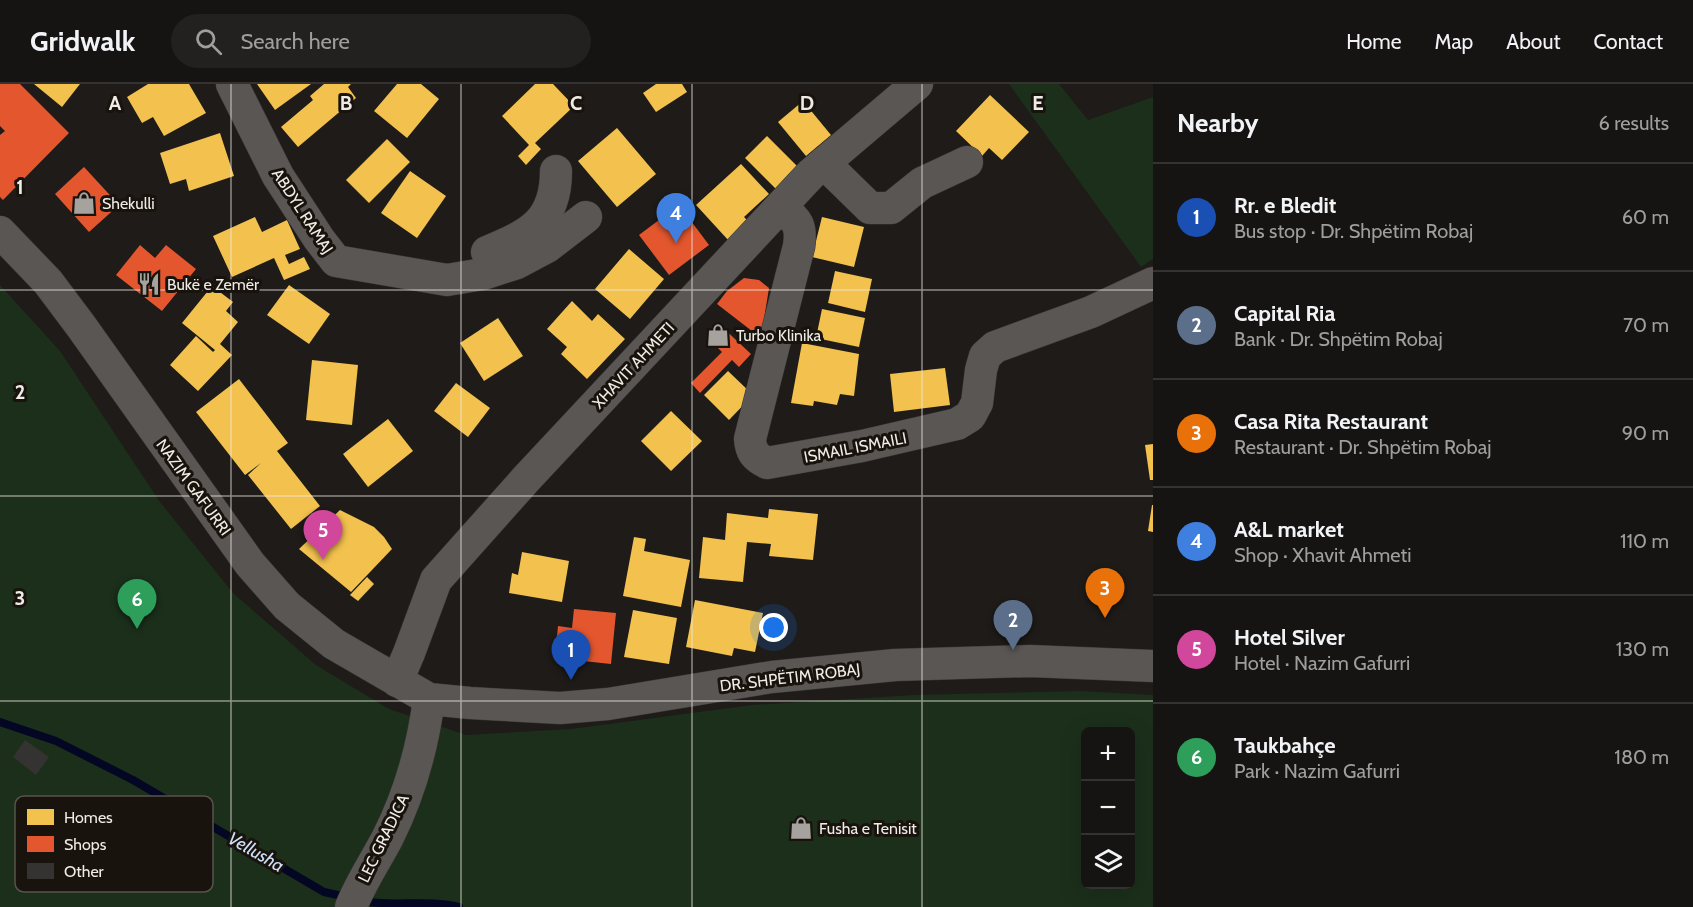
<!DOCTYPE html>
<html lang="en">
<head>
<meta charset="utf-8">
<style>
  :root { --surface:#161412; --page:#232120; --text:#f1f3f6; --muted:#9e9e9f; --line:#353332; --accent:#b45309 }
  body { margin:0; font-family:Cabin,sans-serif; background:var(--page); color:var(--text) }
  .controls { position:absolute; right:18px; bottom:18px; display:grid; overflow:hidden; border-radius:9px; box-shadow:0 6px 24px #0002 }
  .controls button { width:54px; height:54px; display:grid; place-items:center; padding:0; border:0; border-bottom:2px solid var(--line); background:var(--surface); color:var(--text); font:30px sans-serif }
  .you { position:absolute; left:774px; top:544px; width:21px; height:21px; margin:-15px; border:4px solid #fff; border-radius:50%; background:#1a73e8; box-shadow:0 0 0 9px #1a73e833 }
  .badge { display:grid; place-items:center; width:39px; height:39px; border-radius:50%; background:var(--accent); color:#fff; font-size:20px; font-weight:700 }
  .pin { position:absolute; translate:-50% -50px; filter:drop-shadow(0 2px 3px #0008) }
  .pin::after { content:''; position:absolute; top:32px; width:21px; height:18px; background:inherit; clip-path:polygon(0 0,100% 0,50% 100%) }
  .list { margin:0; padding:0; list-style:none }
  h2 { display:flex; justify-content:space-between; align-items:center; height:78px; margin:0; padding:0 24px; font-size:26px }
  h2 small { font-size:20px; font-weight:400; color:var(--muted) }
  .list li { display:grid; grid-template-columns:39px 1fr auto; gap:18px; align-items:center; box-sizing:border-box; height:108px; padding:0 24px; border-top:2px solid var(--line) }
  .list b { display:block; font-size:22px; white-space:nowrap }
  .list p { margin:0; font-size:20px; white-space:nowrap; color:var(--muted) }
  .list em { font-size:20px; font-style:normal; color:var(--muted) }
  .icon { flex:none; width:33px; height:33px; fill:none; stroke:currentColor; stroke-width:2; stroke-linecap:round; stroke-linejoin:round }
  .map { position:relative; flex:none; width:1153px; height:823px; overflow:hidden }
  header { display:flex; align-items:center; gap:36px; box-sizing:border-box; height:84px; padding:0 30px; background:var(--surface); border-bottom:2px solid var(--line) }
  header strong { font-size:28px }
  nav { display:flex; gap:33px; margin-inline-start:auto; font-size:21px }
  .search { width:420px; height:54px; background:var(--page); display:flex; align-items:center; gap:15px; box-sizing:border-box; padding:0 21px; border-radius:33px; color:var(--muted); font-size:22px }
  main { display:flex }
  aside { flex:1; background:var(--surface) }
  .map>svg:first-child { display:block }
</style>
</head>
<body>
<header>
<strong>Gridwalk</strong>
<div class="search"><svg class="icon" aria-label="search" viewBox="0 0 24 24"><circle cx="10" cy="10" r="6"/><path d="M15 15l6 6"/></svg>Search here</div>
<nav><a>Home</a><a>Map</a><a>About</a><a>Contact</a></nav>
</header>
<main>
<div class="map">
<svg width="1153" height="823" viewBox="0 0 1153 823">
  <rect width="100%" height="100%" fill="#1e1b18"/>
  <!-- green -->
  <g fill="#1b2f1b" fill-rule="evenodd">
    <path d="M1009 0H1059L1088 36 1153 13V175L1141 183Z"/>
    <path d="M0 201 60 267 160 418 233 509 316 581 389 625 466 651 571 645 752 621 913 611 1081 607 1153 611V823H0ZM1086 648H1130V800H1086Z"/>
  </g>
  <!-- homes -->
  <g fill="#f2c14e">
    <path d="M34 0H80L62 23Z"/>
    <path d="M148 0H189L206 29 164 52 153 33 142 39 127 13Z"/>
    <path d="M257 0H311L275 26Z"/>
    <path d="M324 0H351L348 3 356 14 298 63 281 43 313 16 310 12Z"/>
    <path d="M397 0H421L439 15 407 54 374 27Z"/>
    <path d="M535 0H553L574 22 535 59 541 65 526 81 518 72 529 61 502 32Z"/>
    <path d="M656 0H682L687 8 656 28 643 9Z"/>
    <path d="M990 11 1029 48 1002 76 989 64 982 72 956 47Z"/>
    <path d="M803 17 831 51 806 72 778 38Z"/>
    <path d="M617 44 656 90 617 123 578 77Z"/>
    <path d="M220 49 234 92 189 107 186 95 170 100 160 69Z"/>
    <path d="M767 52 804 89 782 111 745 74Z"/>
    <path d="M387 55 410 78 369 119 346 96Z"/>
    <path d="M741 80 769 110 744 133 749 138 729 157 696 121Z"/>
    <path d="M410 87 446 112 417 154 381 129Z"/>
    <path d="M255 133 262 148 287 136 300 165 285 171 289 180 304 173 310 185 284 196 274 174 232 193 213 152Z"/>
    <path d="M822 133 864 143 854 183 812 173Z"/>
    <path d="M629 165 664 195 630 235 595 205Z"/>
    <path d="M835 187 872 195 865 228 828 219Z"/>
    <path d="M289 201 330 230 309 260 267 231Z"/>
    <path d="M212 202 233 218 226 227 238 238 220 260 232 271 198 307 170 281 196 252 213 268 215 266 182 239Z"/>
    <path d="M572 217 592 237 598 230 625 255 587 295 561 270 567 263 547 245Z"/>
    <path d="M822 225 865 234 859 263 816 254Z"/>
    <path d="M498 234 523 272 484 297 460 259Z"/>
    <path d="M802 259 859 270 854 312 840 310 837 321 814 317 813 322 791 319Z"/>
    <path d="M312 276 358 281 352 341 306 336Z"/>
    <path d="M945 284 950 321 894 328 890 290Z"/>
    <path d="M728 287 753 311 729 336 704 311Z"/>
    <path d="M239 295 288 359 277 367 320 422 291 445 248 391 261 379 245 391 196 328Z"/>
    <path d="M456 299 490 324 468 353 434 327Z"/>
    <path d="M671 327 702 357 671 387 641 357Z"/>
    <path d="M388 335 413 367 368 403 343 370Z"/>
    <path d="M1153 360V396H1150L1145 361Z"/>
    <path d="M1152 421H1153V448L1148 447Z"/>
    <path d="M769 425 818 430 813 476 769 472 771 460 747 458 743 498 699 494 703 453 725 456 727 429 768 434Z"/>
    <path d="M340 426 374 443 384 453 392 465 351 508 299 465Z"/>
    <path d="M634 453 646 455 644 467 690 476 681 523 623 512Z"/>
    <path d="M522 468 569 477 562 518 509 509 512 489 518 491Z"/>
    <path d="M367 493 374 500 358 517 350 511Z"/>
    <path d="M695 516 763 529 755 568 734 564 732 572 686 563Z"/>
    <path d="M633 526 677 534 669 580 624 573Z"/>
  </g>
  <!-- shops -->
  <g fill="#e4572e">
    <path d="M0 0H20L69 49 3 116 0 113V51L5 47 0 42Z"/>
    <path d="M84 83 119 121 89 148 55 110Z"/>
    <path d="M679 121 709 161 669 191 639 151Z"/>
    <path d="M140 161 155 174 166 161 196 185 162 227 116 191Z"/>
    <path d="M744 194 759 196 769 204 761 254 717 220 727 207Z"/>
    <path d="M719 240 751 270 739 283 732 276 700 309 691 299 722 268 707 253Z"/>
    <path d="M574 525 616 529 611 580 555 574 558 542 572 544Z"/>
  </g>
  <g fill="none" stroke-linecap="round" stroke-linejoin="round">
    <!-- stream -->
    <g stroke="#030723" stroke-width="8">
      <path d="M0 638 56 657 133 696 324 808 347 813"/>
      <path d="M362 817C394 823 427 815 459 823"/>
    </g>
  </g>
  <!-- building -->
  <path fill="#353332" d="M25 656 49 673 36 691 13 673Z"/>
  <g fill="none" stroke-linecap="round" stroke-linejoin="round">
    <!-- minor casing -->
    <g stroke="#3a3735" stroke-width="33">
      <g id="minor">
        <path d="M232 0 278 92 319 155 336 177 447 196 483 190 517 179 547 163 586 133"/>
        <path d="M824 79 870 124H891L922 99 967 78"/>
        <path d="M781 123C797 137 802 140 799 162L750 355C751 368 755 373 767 379L862 362 957 340 970 332 977 319 981 286 985 272 995 263 1091 228 1153 199"/>
        <path d="M0 148 48 198 81 242 250 480 287 522 334 560 429 615 470 619 560 624 608 620 772 593 895 581 1030 577 1153 582"/>
        <path d="M487 168C530 150 556 138 556 87"/>
        <path d="M397 597 409 569 436 496 526 395 811 90 917 0"/>
        <path d="M351 823C361 798 376 776 388 753 409 711 423 661 429 615"/>
      </g>
    </g>
    <!-- minor -->
    <use href="#minor" stroke="#595654" stroke-width="32"/>
  </g>
  <!-- grid -->
  <path fill="none" stroke="#efebe6" stroke-width="1.5" stroke-opacity="0.55" d="M231 0V823M461 0V823M692 0V823M922 0V823M0 206H1153M0 412H1153M0 617H1153"/>
  <!-- icons -->
  <defs>
    <g id="shop-bare" transform="scale(1.8)"><path d="M-5-2.5h2.3a2.7 3.5 0 0 1 5.4 0H5L5.5 6h-11ZM-1.5-2.5h3a1.5 2.3 0 0 0-3 0Z" fill="#a6a29e" stroke="#18130c" stroke-width="2.5" paint-order="stroke"/></g>
    <g id="restaurant-bare" transform="scale(1.8)"><path d="M-5-6h1v4h1v-4h1v4h1v-4h1v5L-1.5 .5V6h-2V.5L-5-1ZM5-6V6H3V1.5H1.5Q1.5-4 5-6Z" fill="#a6a29e" stroke="#18130c" stroke-width="2.5" paint-order="stroke"/></g>
  </defs>
  <g fill-rule="evenodd">
    <use href="#shop-bare" x="84" y="119"/>
    <use href="#restaurant-bare" x="149" y="200"/>
    <use href="#shop-bare" x="718" y="251"/>
    <use href="#shop-bare" x="801" y="744"/>
  </g>
  <g text-anchor="middle" stroke-width="6" stroke-linejoin="round" paint-order="stroke">
    <!-- poi labels -->
    <g font-size="16" fill="#efebe6" stroke="#18130c" text-anchor="start">
      <text x="102" y="125">Shekulli</text>
      <text x="167" y="206">Bukë e Zemër</text>
      <text x="736" y="257">Turbo Klinika</text>
      <text x="819" y="750">Fusha e Tenisit</text>
    </g>
    <!-- street labels -->
    <g font-size="16" fill="#efebe6" stroke="#18130c">
      <text transform="translate(303 127) rotate(57)" y="6">ABDYL RAMAJ</text>
      <text transform="translate(633 281) rotate(-47)" y="6">XHAVIT AHMETI</text>
      <text transform="translate(855 363) rotate(-11)" y="6">ISMAIL ISMAILI</text>
      <text transform="translate(194 403) rotate(54)" y="6">NAZIM GAFURRI</text>
      <text transform="translate(790 593) rotate(-7)" y="6">DR. SHPËTIM ROBAJ</text>
      <text transform="translate(383 754) rotate(-64)" y="6">LEC GRADICA</text>
    </g>
    <!-- water labels -->
    <g font-size="18" font-style="italic" fill="#cee1fa" stroke="#18130c">
      <text transform="translate(256 768) rotate(30)" y="6">Vellusha</text>
    </g>
  </g>
  <!-- legend -->
  <rect x="15" y="712" width="198" height="96" rx="9" fill="#18130c" stroke="#58544d" stroke-width="1.5"/>
  <rect x="27" y="725" width="27" height="16" fill="#f2c14e"/>
  <rect x="27" y="752" width="27" height="16" fill="#e4572e"/>
  <rect x="27" y="779" width="27" height="16" fill="#353332"/>
  <g font-size="16" fill="#efebe6">
    <text x="64" y="739">Homes</text>
    <text x="64" y="766">Shops</text>
    <text x="64" y="793">Other</text>
  </g>
  <g font-size="20" text-anchor="middle" font-weight="bold" fill="#efebe6" stroke="#18130c" stroke-width="6" stroke-linejoin="round" paint-order="stroke">
    <text x="115" y="26">A</text>
    <text x="346" y="26">B</text>
    <text x="576" y="26">C</text>
    <text x="807" y="26">D</text>
    <text x="1038" y="26">E</text>
    <text x="20" y="110">1</text>
    <text x="20" y="315">2</text>
    <text x="20" y="521">3</text>
  </g>
</svg>
<div class="controls">
<button>+</button>
<button>−</button>
<button><svg class="icon" aria-label="layers" viewBox="0 0 24 24"><path d="M12 4l9 5-9 5-9-5zM3 14l9 5 9-5"/></svg></button>
</div>
<div class="you"></div>
<div class="pin badge" style="left:571px;top:596px;background:#1a4fb4">1</div>
<div class="pin badge" style="left:1013px;top:566px;background:#5c6f8a">2</div>
<div class="pin badge" style="left:1105px;top:534px;background:#e8710a">3</div>
<div class="pin badge" style="left:676px;top:159px;background:#3f7fe0">4</div>
<div class="pin badge" style="left:323px;top:476px;background:#d1479c">5</div>
<div class="pin badge" style="left:137px;top:545px;background:#2e9e5b">6</div>
</div>
<aside>
<h2>Nearby<small>6 results</small></h2>
<ul class="list">
<li><span class="badge" style="background:#1a4fb4">1</span><div><b>Rr. e Bledit</b><p>Bus stop · Dr. Shpëtim Robaj</p></div><em>60 m</em></li>
<li><span class="badge" style="background:#5c6f8a">2</span><div><b>Capital Ria</b><p>Bank · Dr. Shpëtim Robaj</p></div><em>70 m</em></li>
<li><span class="badge" style="background:#e8710a">3</span><div><b>Casa Rita Restaurant</b><p>Restaurant · Dr. Shpëtim Robaj</p></div><em>90 m</em></li>
<li><span class="badge" style="background:#3f7fe0">4</span><div><b>A&amp;L market</b><p>Shop · Xhavit Ahmeti</p></div><em>110 m</em></li>
<li><span class="badge" style="background:#d1479c">5</span><div><b>Hotel Silver</b><p>Hotel · Nazim Gafurri</p></div><em>130 m</em></li>
<li><span class="badge" style="background:#2e9e5b">6</span><div><b>Taukbahçe</b><p>Park · Nazim Gafurri</p></div><em>180 m</em></li>
</ul>
</aside>
</main>
</body>
</html>
